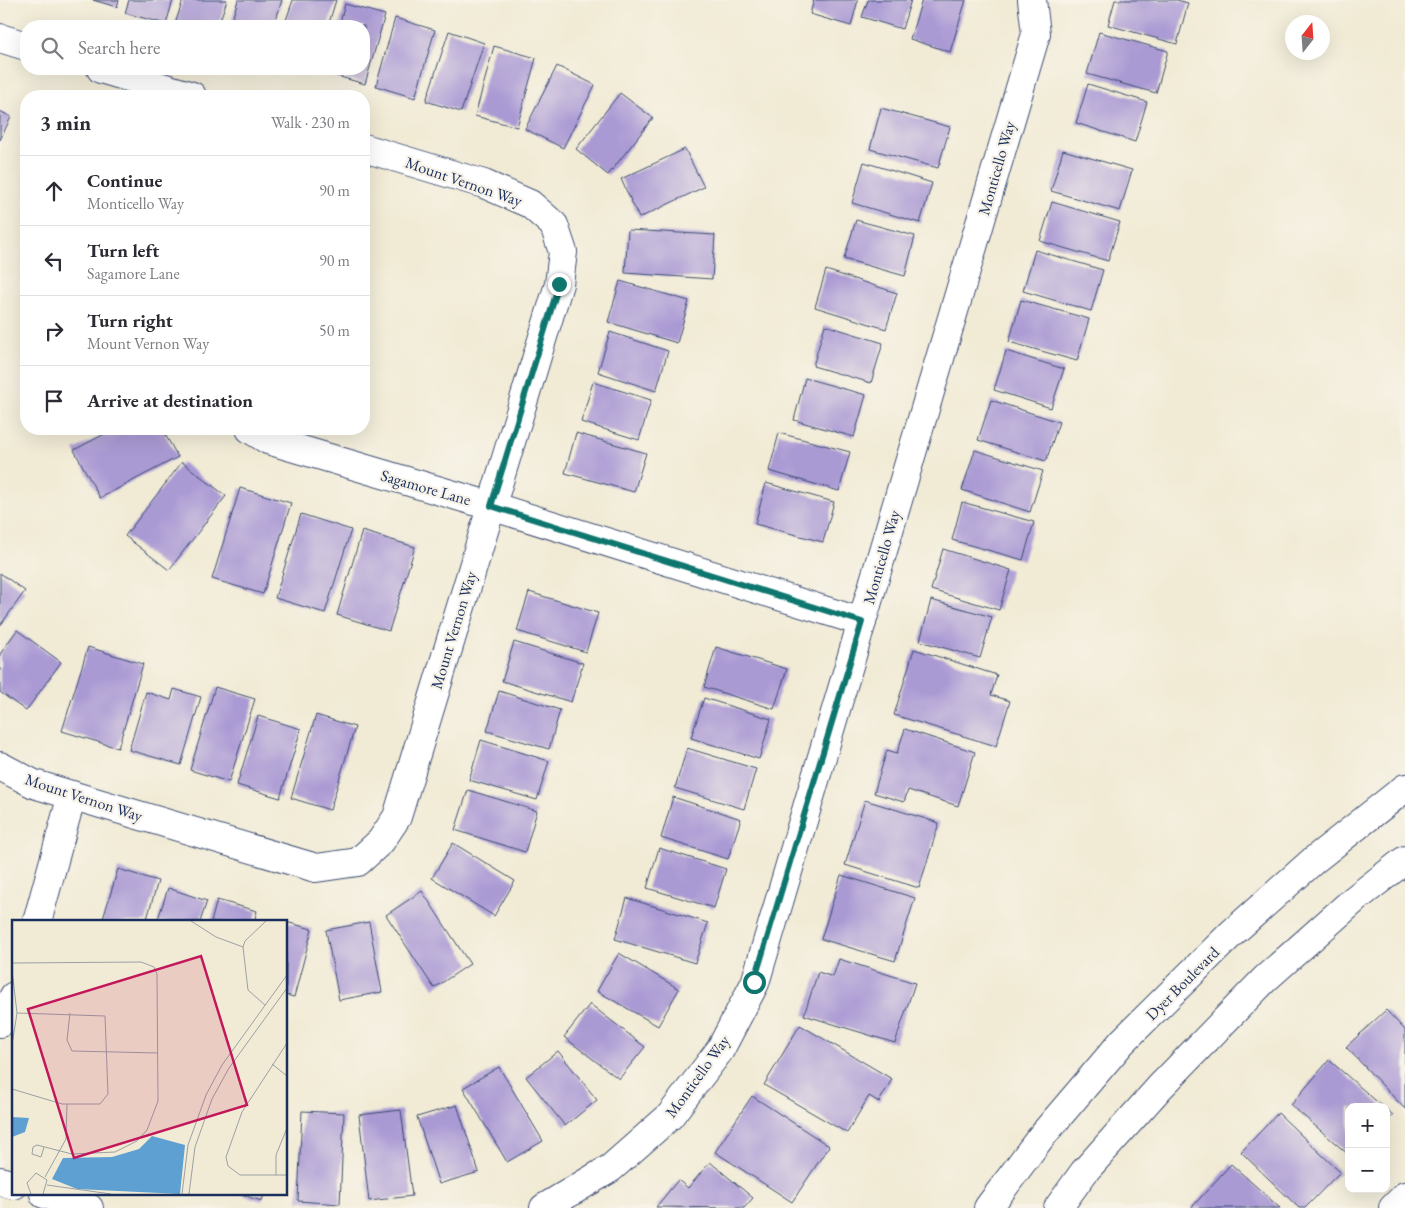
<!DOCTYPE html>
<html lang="en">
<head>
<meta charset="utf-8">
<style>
  :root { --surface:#fff; --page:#f2f2f3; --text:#2b2b33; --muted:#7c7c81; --line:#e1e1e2 }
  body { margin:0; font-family:"EB Garamond",serif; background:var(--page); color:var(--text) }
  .controls { position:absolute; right:15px; bottom:15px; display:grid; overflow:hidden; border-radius:10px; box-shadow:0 5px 20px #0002 }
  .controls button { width:45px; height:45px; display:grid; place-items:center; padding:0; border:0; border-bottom:1px solid var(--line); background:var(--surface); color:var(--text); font:25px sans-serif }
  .compass { position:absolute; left:1285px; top:15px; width:45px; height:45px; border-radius:50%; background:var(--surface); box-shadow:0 5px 20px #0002; rotate:17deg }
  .stop { position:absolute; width:15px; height:15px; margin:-11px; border:4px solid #0f766e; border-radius:50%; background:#fff }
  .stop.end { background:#0f766e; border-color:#fff; box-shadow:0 1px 5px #0008 }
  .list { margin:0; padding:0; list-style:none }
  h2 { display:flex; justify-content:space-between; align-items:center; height:65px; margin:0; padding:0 20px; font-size:21px }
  h2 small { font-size:16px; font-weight:400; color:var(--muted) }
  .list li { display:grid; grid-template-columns:32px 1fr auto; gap:15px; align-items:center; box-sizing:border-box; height:70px; padding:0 20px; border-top:1px solid var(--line) }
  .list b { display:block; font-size:19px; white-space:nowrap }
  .list p { margin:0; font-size:16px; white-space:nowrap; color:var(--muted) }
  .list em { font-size:16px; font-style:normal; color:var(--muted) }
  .icon { flex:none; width:28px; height:28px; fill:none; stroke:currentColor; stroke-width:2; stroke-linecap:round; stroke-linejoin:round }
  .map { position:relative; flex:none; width:1405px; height:1208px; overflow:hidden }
  .search { position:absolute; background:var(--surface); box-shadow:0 5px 20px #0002; left:20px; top:20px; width:350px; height:55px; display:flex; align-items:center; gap:12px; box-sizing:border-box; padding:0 18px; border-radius:20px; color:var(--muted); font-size:19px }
  .panel { position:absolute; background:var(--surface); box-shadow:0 5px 20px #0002; left:20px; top:90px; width:350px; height:345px; border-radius:20px }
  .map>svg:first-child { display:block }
</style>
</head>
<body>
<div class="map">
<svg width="1405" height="1208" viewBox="0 0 1405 1208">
  <rect width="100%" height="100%" fill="#f7f3e8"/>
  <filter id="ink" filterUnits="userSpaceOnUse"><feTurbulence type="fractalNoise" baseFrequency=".02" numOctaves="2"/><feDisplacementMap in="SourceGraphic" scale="10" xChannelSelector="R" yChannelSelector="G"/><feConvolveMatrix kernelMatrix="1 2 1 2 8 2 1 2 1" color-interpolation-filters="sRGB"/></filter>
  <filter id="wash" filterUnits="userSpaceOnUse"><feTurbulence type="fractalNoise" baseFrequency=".0096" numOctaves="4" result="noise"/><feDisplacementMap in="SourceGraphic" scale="20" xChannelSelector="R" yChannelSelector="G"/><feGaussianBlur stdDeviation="1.12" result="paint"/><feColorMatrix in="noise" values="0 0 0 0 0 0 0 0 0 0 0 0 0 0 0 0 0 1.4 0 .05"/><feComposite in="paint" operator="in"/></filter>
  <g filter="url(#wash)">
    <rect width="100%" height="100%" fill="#f1ebd5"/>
    <g id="blocks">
      <!-- building -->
      <g fill="#aa9ad4">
        <path d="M93 0H119L117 7Z"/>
        <path d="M129 0H173L166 24 125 13Z"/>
        <path d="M183 0H227L218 26H182L175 24Z"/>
        <path d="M238 0H282L274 26H230Z"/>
        <path d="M293 0H336L328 26H284Z"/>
        <path d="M814 0H858L851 26 810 14Z"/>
        <path d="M868 0H911L902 29 862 17Z"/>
        <path d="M922 0H966L950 52 910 39Z"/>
        <path d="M1115 0H1177L1188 3 1177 44 1108 25Z"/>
        <path d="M345 4 385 15 365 84 326 73 327 69H364V26H339Z"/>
        <path d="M395 18 435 30 415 98 376 86Z"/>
        <path d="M449 31 484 43 461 112 426 101Z"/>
        <path d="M1099 32 1168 51 1156 93 1087 74Z"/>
        <path d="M494 46 536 58 517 127 475 116Z"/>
        <path d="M557 66 595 85 563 148 525 129Z"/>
        <path d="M1088 84 1147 102 1135 142 1076 123Z"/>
        <path d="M620 93 653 118 608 175 576 149Z"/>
        <path d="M881 108 950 127 938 168 870 149Z"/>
        <path d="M0 111 11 117 0 140Z"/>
        <path d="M685 149 704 187 639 218 621 179Z"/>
        <path d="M1063 150 1132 170 1120 211 1051 191Z"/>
        <path d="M864 162 932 183 920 223 852 203Z"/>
        <path d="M1052 202 1120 222 1108 261 1040 241Z"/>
        <path d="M856 220 915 236 905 276 844 259Z"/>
        <path d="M628 230 715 235 712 279 625 273Z"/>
        <path d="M1035 250 1103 270 1091 311 1023 291Z"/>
        <path d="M826 270 897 293 886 329 815 307Z"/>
        <path d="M620 281 689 301 677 343 608 322Z"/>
        <path d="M1021 300 1089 319 1077 361 1009 342Z"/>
        <path d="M825 325 883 343 871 383 813 366Z"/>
        <path d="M610 332 668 351 656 391 598 372Z"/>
        <path d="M1006 351 1064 369 1051 408 994 390Z"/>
        <path d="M805 378 866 395 854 437 794 420Z"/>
        <path d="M593 382 651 400 639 440 581 422Z"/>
        <path d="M991 400 1059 422 1046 461 978 440Z"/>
        <path d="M114 429H162L178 457 100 498 74 450Z"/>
        <path d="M576 433 646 453 634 492 565 473Z"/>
        <path d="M779 433 850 452 839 491 769 471Z"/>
        <path d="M975 450 1043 471 1030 512 962 490Z"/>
        <path d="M182 462 226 496 169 570 125 536Z"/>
        <path d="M766 483 834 502 823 542 755 524Z"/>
        <path d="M240 488 291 503 263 594 212 579Z"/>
        <path d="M962 502 1034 522 1023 560 952 540Z"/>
        <path d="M301 514 351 530 325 613 275 598Z"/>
        <path d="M362 531 415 547 389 631 337 615Z"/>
        <path d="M943 549 1011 570 999 610 931 590Z"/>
        <path d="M0 573 25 591 0 626Z"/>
        <path d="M529 592 598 613 586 652 517 631Z"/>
        <path d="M931 600 992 617 980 658 920 641Z"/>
        <path d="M17 630 61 662 26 711 0 692V654Z"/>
        <path d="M514 642 583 663 571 702 502 681Z"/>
        <path d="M88 647 143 664 118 748 62 731Z"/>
        <path d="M716 647 787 669 774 709 704 687Z"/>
        <path d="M914 649 997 675 991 695 1010 701 996 746 894 715Z"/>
        <path d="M215 687 255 699 229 782 190 770Z"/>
        <path d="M174 689 201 697 181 765 129 750 146 692 171 700Z"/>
        <path d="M499 691 560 710 549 749 487 731Z"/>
        <path d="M704 698 771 719 759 759 691 738Z"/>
        <path d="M316 715 355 727 330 810 291 798Z"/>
        <path d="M258 716 301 729 280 798 237 785Z"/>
        <path d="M905 729 975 752 958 806 908 790 904 802 874 793 887 750 897 753Z"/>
        <path d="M481 740 549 761 537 800 469 780Z"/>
        <path d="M687 748 756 769 744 809 675 788Z"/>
        <path d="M468 790 537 811 525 852 455 830Z"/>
        <path d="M673 797 741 819 728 859 661 838Z"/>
        <path d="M865 800 939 823 919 888 845 865Z"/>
        <path d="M453 843 515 881 494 916 432 878Z"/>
        <path d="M659 848 726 869 714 908 647 888Z"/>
        <path d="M118 869 158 881 146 922H102Z"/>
        <path d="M841 875 915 898 895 961 821 939Z"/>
        <path d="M168 888 207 901 200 922H157Z"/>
        <path d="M422 891 470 964 434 988 386 915Z"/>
        <path d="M627 898 708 923 695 963 615 939Z"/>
        <path d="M217 900 257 911 254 922H211Z"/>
        <path d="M286 922 312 929 294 997 286 995Z"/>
        <path d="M369 922 382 992 339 1000 326 930Z"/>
        <path d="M619 953 679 989 658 1026 597 991Z"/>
        <path d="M839 959 915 983 895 1043 804 1015 818 972 833 977Z"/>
        <path d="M590 1004 645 1047 619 1079 564 1037Z"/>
        <path d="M1386 1010 1405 1030V1109L1346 1047Z"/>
        <path d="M800 1025 892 1079 879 1102 869 1096 847 1133 764 1085Z"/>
        <path d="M558 1051 597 1100 565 1126 526 1077Z"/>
        <path d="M1329 1060 1383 1107H1349V1155L1291 1105Z"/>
        <path d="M499 1067 543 1141 507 1162 463 1088Z"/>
        <path d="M752 1096 829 1146 792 1202 715 1152Z"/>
        <path d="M457 1105 479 1172 439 1184 417 1117Z"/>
        <path d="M1386 1109 1393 1115 1386 1123Z"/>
        <path d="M401 1110 412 1196 369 1201 359 1115Z"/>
        <path d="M302 1111 344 1113 340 1204 298 1201Z"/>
        <path d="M1278 1113 1340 1172 1305 1208H1299L1241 1152Z"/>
        <path d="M710 1162 753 1198 744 1208 656 1207 678 1180 688 1188Z"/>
        <path d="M1231 1164 1280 1208H1191Z"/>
        <path d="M240 1194H264L262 1201Z"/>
      </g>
    </g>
  </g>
  <g filter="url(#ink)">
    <use href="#blocks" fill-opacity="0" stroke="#3b4b70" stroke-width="1"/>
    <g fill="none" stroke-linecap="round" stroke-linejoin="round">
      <!-- minor casing -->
      <g stroke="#3b4b70" stroke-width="30">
        <g id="minor">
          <path d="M0 38 26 46"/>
          <path d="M101 69 192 96"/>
          <path d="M250 429 268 440 491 506 862 622"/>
          <path d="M0 766 34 784 316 868 358 862 381 841 397 817 559 284 563 252 554 225 530 204 484 184 364 148"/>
          <path d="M37 922 72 795"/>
          <path d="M0 1023 14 996"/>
          <path d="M0 1181 14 1185"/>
          <path d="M44 1194 89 1208"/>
          <path d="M544 1208 611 1168 670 1116 720 1050 755 983 1036 34 1032 0"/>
          <path d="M1393 1208 1405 1196"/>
        </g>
      </g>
      <!-- major casing -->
      <g stroke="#3b4b70" stroke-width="30">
        <g id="major">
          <path d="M988 1208 1041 1137 1122 1042 1232 933 1314 860 1405 788"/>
          <path d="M1058 1208 1084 1172 1160 1087 1265 979 1355 899 1405 860"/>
        </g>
      </g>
      <!-- minor -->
      <use href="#minor" stroke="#fff" stroke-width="28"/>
      <!-- major -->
      <use href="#major" stroke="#fff" stroke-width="28"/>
    </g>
  </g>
  <g fill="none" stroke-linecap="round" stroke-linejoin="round" filter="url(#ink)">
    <!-- route -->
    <path stroke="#0f766e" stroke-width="6" d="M559 284 491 506 862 622 754 982"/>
  </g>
  <g text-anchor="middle" stroke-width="4.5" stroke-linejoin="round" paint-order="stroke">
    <!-- street labels -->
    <g font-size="16" fill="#1b2f5e" stroke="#f7f3e8">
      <text transform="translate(996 168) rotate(-74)" y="6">Monticello Way</text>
      <text transform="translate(464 181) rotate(19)" y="6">Mount Vernon Way</text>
      <text transform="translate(426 487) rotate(16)" y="6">Sagamore Lane</text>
      <text transform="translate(881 557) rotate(-74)" y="6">Monticello Way</text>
      <text transform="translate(453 630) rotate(-73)" y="6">Mount Vernon Way</text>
      <text transform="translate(84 797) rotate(18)" y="6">Mount Vernon Way</text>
      <text transform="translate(1182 983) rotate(-45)" y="6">Dyer Boulevard</text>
      <text transform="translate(697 1076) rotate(-54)" y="6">Monticello Way</text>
    </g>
  </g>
  <!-- overview -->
  <g transform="translate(12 920)">
    <rect width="275" height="275" fill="#f1ebd5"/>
    <path d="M0 197 17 198 13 212 0 217ZM140 216 173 225 168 274 65 269 40 259 51 238 100 237 127 229Z" fill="#5ea0d2"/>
    <path fill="none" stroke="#9ba0a5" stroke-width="1" d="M179 1 204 17 231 27M0 43 129 42 142 47 145 54 146 181 135 210 125 221 103 232 60 234 25 225 21 227 20 234 29 237 32 227M0 50 5 93 0 125M253 85 236 70 231 27 233 21 254 1M58 93 55 120 60 131 146 133M275 123 230 192 214 237 216 246 228 255H275M260 144 275 156M0 169 50 184H88L96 174 93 96 5 93M264 255V235L275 208M33 257 54 219 55 184M35 265 99 274M19 274 15 263 24 253 35 260 31 274M170 274 176 225 194 175 210 145 275 55M177 274 183 227 200 179 217 148 275 68"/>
    <path fill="#c2185b" fill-opacity="0.15" stroke="#c2185b" stroke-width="2.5" d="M189 36 235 185 62 238 16 89Z"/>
    <rect width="275" height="275" fill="none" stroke="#1b2f5e" stroke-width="2.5"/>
  </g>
</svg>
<div class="controls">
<button>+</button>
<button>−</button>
</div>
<svg class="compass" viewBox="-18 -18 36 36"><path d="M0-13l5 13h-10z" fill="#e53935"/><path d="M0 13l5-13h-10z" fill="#7c7c81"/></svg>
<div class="stop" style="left:754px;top:982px"></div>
<div class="stop end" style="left:559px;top:284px"></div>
<div class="search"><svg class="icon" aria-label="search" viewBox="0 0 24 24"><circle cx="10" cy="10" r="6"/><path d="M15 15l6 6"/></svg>Search here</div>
<section class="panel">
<h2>3 min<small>Walk · 230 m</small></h2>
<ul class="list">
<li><svg class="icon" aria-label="ahead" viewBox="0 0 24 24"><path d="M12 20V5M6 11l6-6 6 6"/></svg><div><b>Continue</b><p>Monticello Way</p></div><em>90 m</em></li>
<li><svg class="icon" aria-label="left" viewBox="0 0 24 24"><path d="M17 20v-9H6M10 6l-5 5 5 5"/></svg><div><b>Turn left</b><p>Sagamore Lane</p></div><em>90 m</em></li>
<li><svg class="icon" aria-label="right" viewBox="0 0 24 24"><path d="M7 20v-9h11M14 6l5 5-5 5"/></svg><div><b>Turn right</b><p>Mount Vernon Way</p></div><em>50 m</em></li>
<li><svg class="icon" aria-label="arrive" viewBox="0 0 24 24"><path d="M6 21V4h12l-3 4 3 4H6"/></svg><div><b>Arrive at destination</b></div></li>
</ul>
</section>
</div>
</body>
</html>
